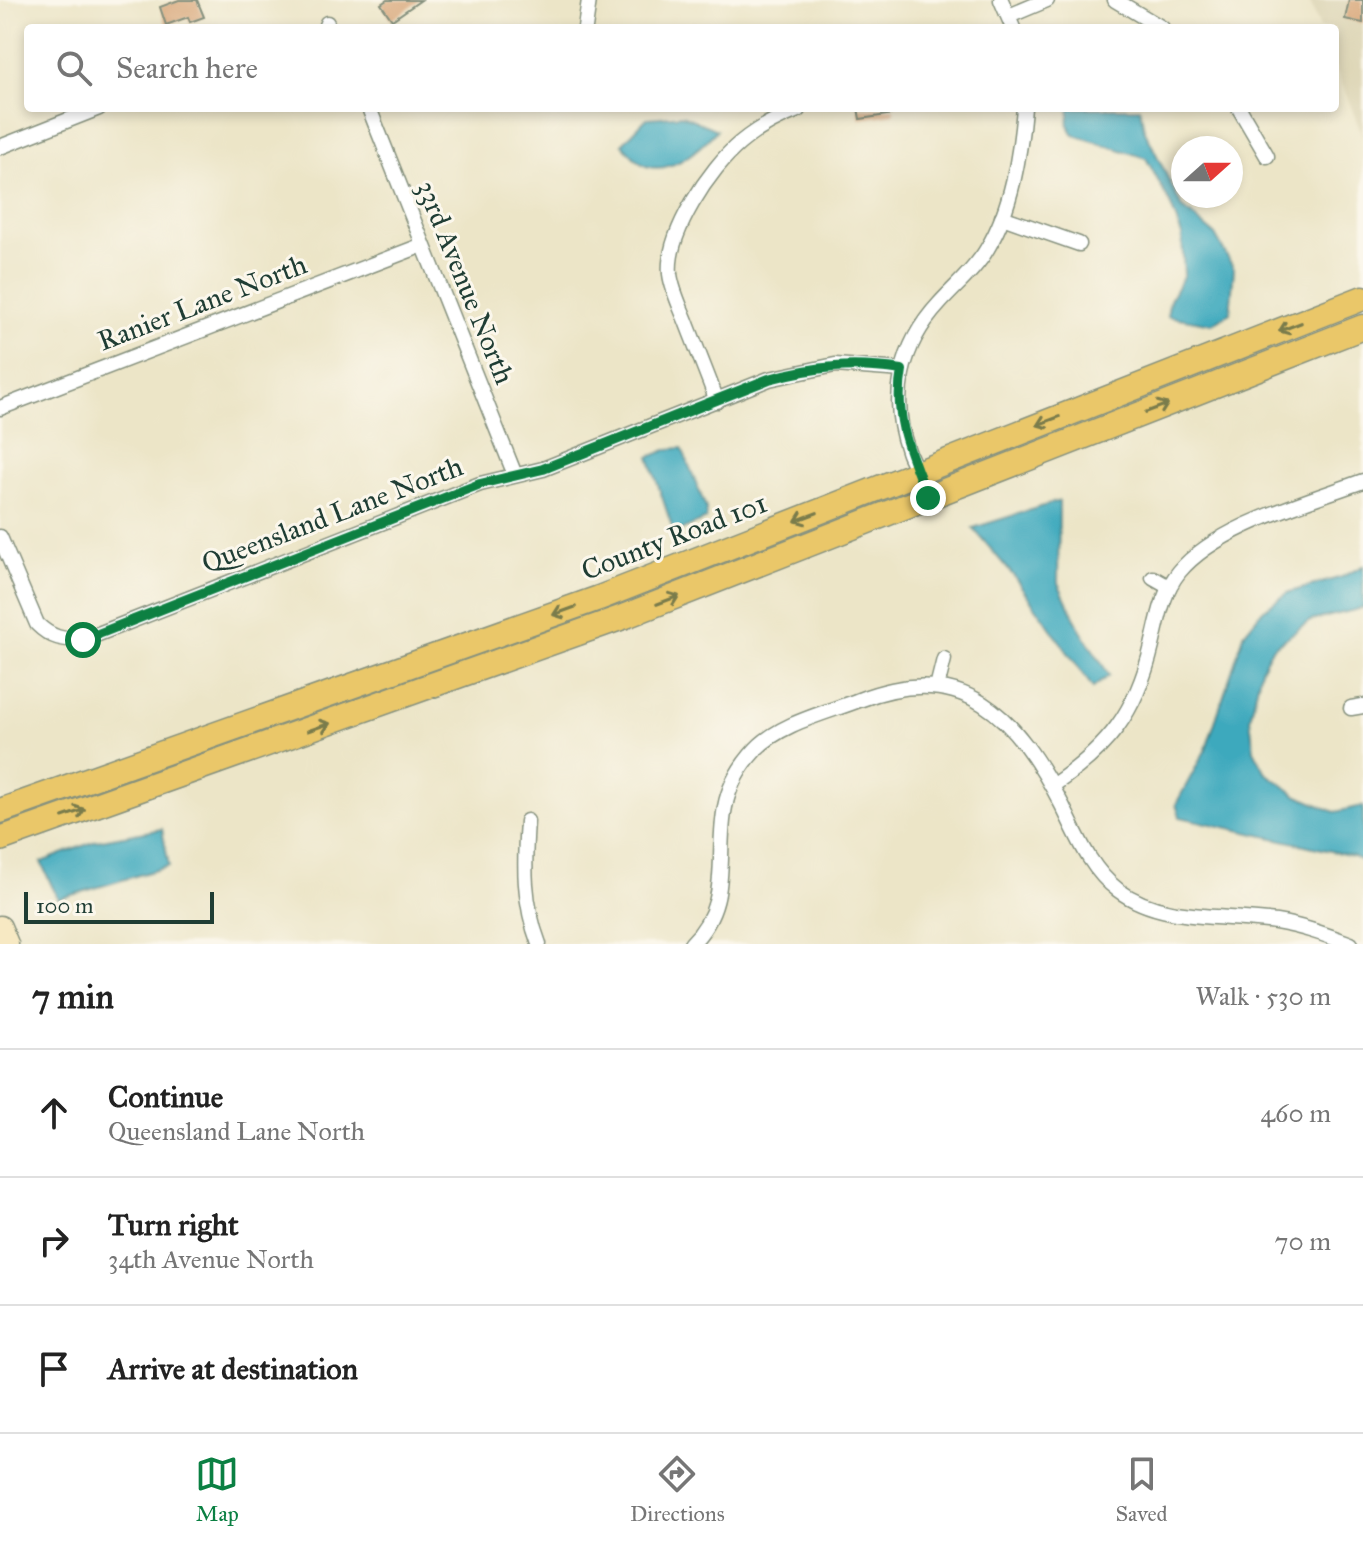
<!DOCTYPE html>
<html lang="en">
<head>
<meta charset="utf-8">
<style>
  :root { --surface:#fff; --page:#f6f6f6; --text:#222; --muted:#767676; --line:#e0e0e0; --accent:#0b8043 }
  body { margin:0; font-family:"IM FELL Great Primer",serif; background:var(--page); color:var(--text) }
  .compass { position:absolute; left:1171px; top:136px; width:72px; height:72px; border-radius:50%; background:var(--surface); box-shadow:0 4px 12px #0003; rotate:69deg }
  .scale { position:absolute; left:24px; bottom:20px; width:190px; box-sizing:border-box; padding-left:8px; border:4px solid #1f3d34; border-top:0; font-size:22px; line-height:28px; white-space:nowrap; color:#1f3d34; -webkit-text-stroke:6px #fbf7ec; paint-order:stroke }
  .stop { position:absolute; width:24px; height:24px; margin:-18px; border:6px solid #0b8043; border-radius:50%; background:#fff }
  .stop.end { background:#0b8043; border-color:#fff; box-shadow:0 2px 8px #0008 }
  .list { margin:0; padding:0; list-style:none }
  h2 { display:flex; justify-content:space-between; align-items:center; height:104px; margin:0; padding:0 32px; font-size:34px }
  h2 small { font-size:26px; font-weight:400; color:var(--muted) }
  .list li { display:grid; grid-template-columns:52px 1fr auto; gap:24px; align-items:center; box-sizing:border-box; height:128px; padding:0 32px; border-top:2px solid var(--line) }
  .list b { display:block; font-size:30px; white-space:nowrap }
  .list p { margin:0; font-size:26px; white-space:nowrap; color:var(--muted) }
  .list em { font-size:26px; font-style:normal; color:var(--muted) }
  .icon { flex:none; width:44px; height:44px; fill:none; stroke:currentColor; stroke-width:2; stroke-linecap:round; stroke-linejoin:round }
  .map { position:relative; flex:none; width:1363px; height:944px; overflow:hidden }
  .search { position:absolute; background:var(--surface); box-shadow:0 4px 12px #0003; left:24px; right:24px; top:24px; height:88px; display:flex; align-items:center; gap:20px; box-sizing:border-box; padding:0 28px; border-radius:8px; color:var(--muted); font-size:30px }
  .sheet { height:488px; background:var(--surface) }
  nav { display:flex; justify-content:space-around; align-items:center; box-sizing:border-box; height:112px; border-top:2px solid var(--line); background:var(--surface); font-size:22px; color:var(--muted) }
  nav a { display:grid; justify-items:center; gap:4px }
  nav .on { color:var(--accent) }
  .map>svg:first-child { display:block }
</style>
</head>
<body>
<div class="map">
<svg width="1363" height="944" viewBox="0 0 1363 944">
  <rect width="100%" height="100%" fill="#fbf7ec"/>
  <filter id="ink" filterUnits="userSpaceOnUse"><feTurbulence type="fractalNoise" baseFrequency=".0125" numOctaves="2"/><feDisplacementMap in="SourceGraphic" scale="16" xChannelSelector="R" yChannelSelector="G"/><feConvolveMatrix kernelMatrix="1 2 1 2 8 2 1 2 1" color-interpolation-filters="sRGB"/></filter>
  <filter id="wash" filterUnits="userSpaceOnUse"><feTurbulence type="fractalNoise" baseFrequency=".006" numOctaves="4" result="noise"/><feDisplacementMap in="SourceGraphic" scale="32" xChannelSelector="R" yChannelSelector="G"/><feGaussianBlur stdDeviation="1.8" result="paint"/><feColorMatrix in="noise" values="0 0 0 0 0 0 0 0 0 0 0 0 0 0 0 0 0 1.4 0 .05"/><feComposite in="paint" operator="in"/></filter>
  <g filter="url(#wash)">
    <rect width="100%" height="100%" fill="#ece5c7"/>
    <!-- built -->
    <path fill="#ddd5b5" d="M1309 0H1363V137L1335 66V28H1320Z"/>
    <!-- water -->
    <g fill="#3ea9bd" stroke="#2e7378" stroke-width="2">
      <path d="M1070 108H1140L1144 129 1182 207 1215 235 1234 269 1230 313 1212 324 1167 316 1170 300 1184 275 1182 235 1170 203 1146 158 1074 135 1068 124Z"/>
      <path d="M682 115 717 130C700 148 673 175 646 166 637 163 629 151 622 144L647 118Z"/>
      <path d="M682 448 706 508V519L674 533 649 457 669 449Z"/>
      <path d="M1059 501 1058 583 1081 631 1109 675 1093 688 1013 575 973 528Z"/>
      <path d="M1363 566V608L1310 621 1272 648 1261 669 1250 719 1254 750 1266 773 1298 796 1335 812 1363 806V862L1353 856 1180 817 1176 804 1206 749 1245 632 1263 610 1287 593 1342 577Z"/>
      <path d="M162 829 169 866 58 899 41 862 96 841Z"/>
    </g>
    <g id="blocks">
      <!-- building -->
      <g fill="#d6a272">
        <path d="M179 0H197L204 17 190 22 188 17 166 25 160 7Z"/>
        <path d="M387 0H421L392 20 381 4Z"/>
        <path d="M1349 0H1363V23L1345 19Z"/>
        <path d="M858 108H894V114L860 119Z"/>
      </g>
    </g>
  </g>
  <g filter="url(#ink)">
    <use href="#blocks" fill-opacity="0" stroke="#86917e" stroke-width="2"/>
    <g fill="none" stroke-linecap="round" stroke-linejoin="round">
      <!-- street casing -->
      <g stroke="#86917e" stroke-width="17">
        <g id="street">
          <path d="M1001 0 1013 28"/>
          <path d="M1115 0 1162 28"/>
          <path d="M1009 16 1047 0"/>
          <path d="M325 28 327 23"/>
          <path d="M585 28 589 0"/>
          <path d="M369 108 515 475"/>
          <path d="M1239 108 1267 156"/>
          <path d="M0 147 99 108"/>
          <path d="M1002 217 1079 244"/>
          <path d="M717 401C707 374 696 347 686 321 680 306 672 290 670 274 666 234 710 168 740 143 758 128 777 118 798 110"/>
          <path d="M0 408 423 245"/>
          <path d="M921 479C917 469 911 461 908 451 889 398 901 345 939 304 955 286 975 270 987 249 1012 208 1020 155 1024 108"/>
          <path d="M0 537 37 624C51 638 63 640 83 640L480 484 543 469 769 379 835 365 902 370"/>
          <path d="M1153 578 1169 587"/>
          <path d="M937 687 944 659"/>
          <path d="M1351 708 1363 706"/>
          <path d="M1052 786C1108 748 1136 713 1152 646 1158 621 1162 593 1179 572 1217 526 1307 502 1363 481"/>
          <path d="M527 821C524 865 523 902 539 944"/>
          <path d="M691 944C733 903 715 857 725 807 729 786 741 765 756 749 781 723 826 713 859 700 964 659 1016 716 1062 805 1077 835 1090 869 1118 890 1162 923 1224 914 1276 922 1302 926 1326 935 1351 944"/>
        </g>
      </g>
      <!-- secondary casing -->
      <g stroke="#86917e" stroke-width="25">
        <path id="secondary" d="M0 927 7 944"/>
      </g>
      <!-- primary casing -->
      <g stroke="#86917e" stroke-width="27">
        <g id="primary">
          <path d="M0 811 599 598 1363 298"/>
          <path d="M0 839 623 617 1363 327"/>
        </g>
      </g>
      <!-- street -->
      <use href="#street" stroke="#fff" stroke-width="14"/>
      <!-- secondary -->
      <use href="#secondary" stroke="#f7e9c3" stroke-width="22"/>
      <!-- primary -->
      <use href="#primary" stroke="#eac769" stroke-width="24"/>
    </g>
    <!-- one-way arrows -->
    <defs><path id="oneway-shaft" d="M-6 0H5M1.5-3L5.5 0L1.5 3" fill="none" stroke-width="1.6" stroke-linecap="round" stroke-linejoin="round" transform="scale(2)"/></defs>
    <g stroke="#7a7b4c">
      <use href="#oneway-shaft" transform="translate(1290 327) rotate(159)"/>
      <use href="#oneway-shaft" transform="translate(1157 408) rotate(-21)"/>
      <use href="#oneway-shaft" transform="translate(1048 421) rotate(159)"/>
      <use href="#oneway-shaft" transform="translate(806 517) rotate(159)"/>
      <use href="#oneway-shaft" transform="translate(668 600) rotate(-21)"/>
      <use href="#oneway-shaft" transform="translate(564 611) rotate(160)"/>
      <use href="#oneway-shaft" transform="translate(319 727) rotate(-19)"/>
      <use href="#oneway-shaft" transform="translate(74 813) rotate(-19)"/>
    </g>
  </g>
  <g fill="none" stroke-linecap="round" stroke-linejoin="round" filter="url(#ink)">
    <!-- route -->
    <path stroke="#0b8043" stroke-width="10" d="M83 640 480 484 543 469 769 379C817 366 853 363 902 370 893 418 911 455 928 498"/>
  </g>
  <g text-anchor="middle" stroke-width="6" stroke-linejoin="round" paint-order="stroke">
    <!-- street labels -->
    <g font-size="28" fill="#1f3d34" stroke="#fbf7ec">
      <text transform="translate(466 282) rotate(68)" y="10">33rd Avenue North</text>
      <text transform="translate(202 302) rotate(-21)" y="10">Ranier Lane North</text>
      <text transform="translate(332 514) rotate(-21)" y="10">Queensland Lane North</text>
      <text transform="translate(674 536) rotate(-21)" y="10">County Road 101</text>
    </g>
  </g>
</svg>
<svg class="compass" viewBox="-18 -18 36 36"><path d="M0-13l5 13h-10z" fill="#e53935"/><path d="M0 13l5-13h-10z" fill="#767676"/></svg>
<div class="scale">100 m</div>
<div class="stop" style="left:83px;top:640px"></div>
<div class="stop end" style="left:928px;top:498px"></div>
<div class="search"><svg class="icon" aria-label="search" viewBox="0 0 24 24"><circle cx="10" cy="10" r="6"/><path d="M15 15l6 6"/></svg>Search here</div>
</div>
<section class="sheet">
<h2>7 min<small>Walk · 530 m</small></h2>
<ul class="list">
<li><svg class="icon" aria-label="ahead" viewBox="0 0 24 24"><path d="M12 20V5M6 11l6-6 6 6"/></svg><div><b>Continue</b><p>Queensland Lane North</p></div><em>460 m</em></li>
<li><svg class="icon" aria-label="right" viewBox="0 0 24 24"><path d="M7 20v-9h11M14 6l5 5-5 5"/></svg><div><b>Turn right</b><p>34th Avenue North</p></div><em>70 m</em></li>
<li><svg class="icon" aria-label="arrive" viewBox="0 0 24 24"><path d="M6 21V4h12l-3 4 3 4H6"/></svg><div><b>Arrive at destination</b></div></li>
</ul>
</section>
<nav>
<a class="on"><svg class="icon" aria-label="map" viewBox="0 0 24 24"><path d="M3 6l6-2 6 2 6-2v14l-6 2-6-2-6 2zM9 4v14M15 6v14"/></svg>Map</a>
<a><svg class="icon" aria-label="directions" viewBox="0 0 24 24"><path d="M12 3l9 9-9 9-9-9zM9 14v-3h6M13 9l2 2-2 2"/></svg>Directions</a>
<a><svg class="icon" aria-label="saved" viewBox="0 0 24 24"><path d="M7 4h10v16l-5-4-5 4z"/></svg>Saved</a>
</nav>
</body>
</html>
